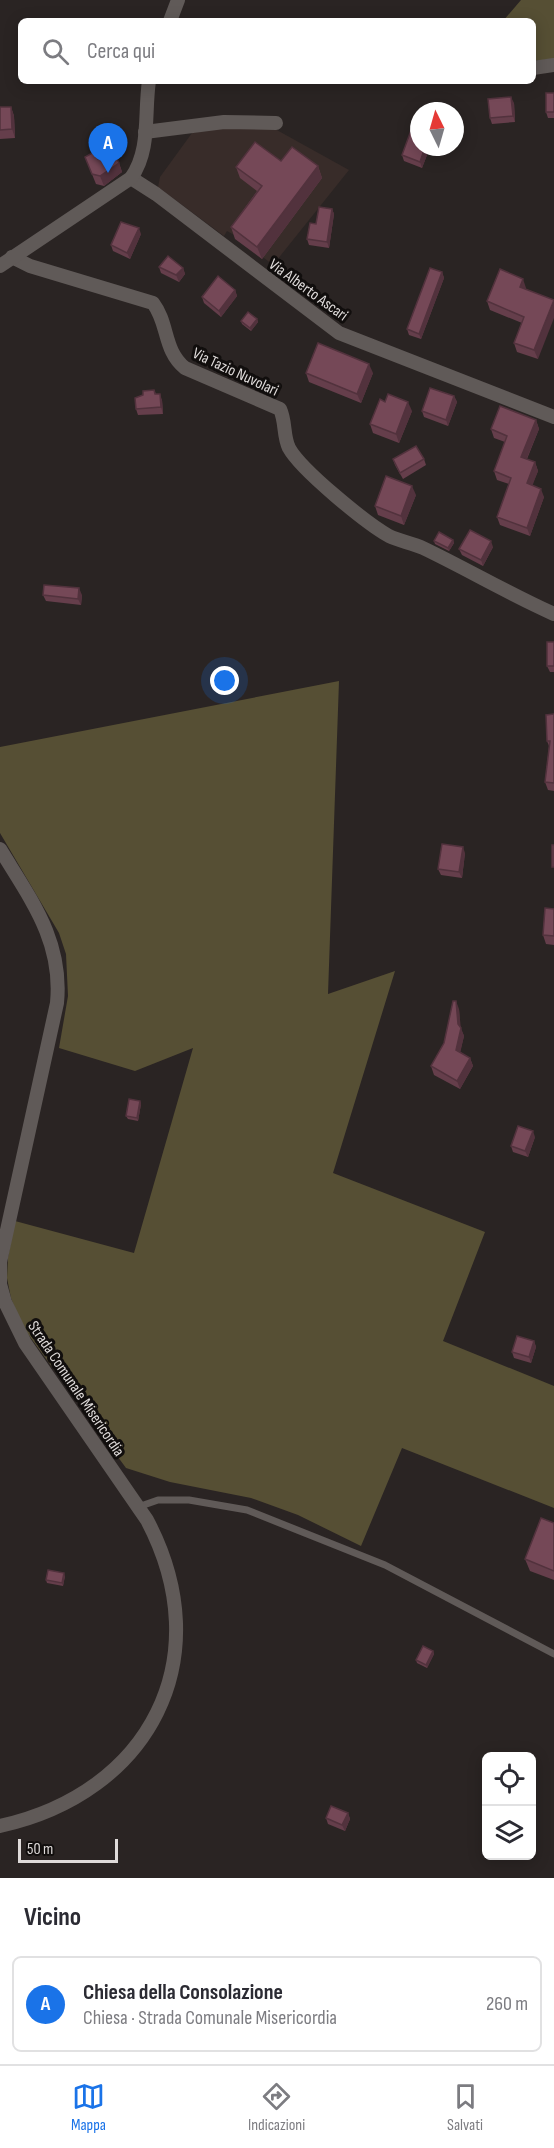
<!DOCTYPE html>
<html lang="it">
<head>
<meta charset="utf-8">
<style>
  :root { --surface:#fff; --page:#f2f2f3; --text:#2b2b33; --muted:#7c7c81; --line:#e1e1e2; --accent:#1a73e8 }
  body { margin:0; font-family:"Sofia Sans Condensed",sans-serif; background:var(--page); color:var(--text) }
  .controls { position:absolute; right:18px; bottom:18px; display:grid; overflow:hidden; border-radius:9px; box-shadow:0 3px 15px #0003 }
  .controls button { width:54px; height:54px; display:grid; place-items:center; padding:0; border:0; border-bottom:2px solid var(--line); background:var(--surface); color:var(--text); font:30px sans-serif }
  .compass { position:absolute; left:410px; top:102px; width:54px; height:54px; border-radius:50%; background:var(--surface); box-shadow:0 3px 15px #0003; rotate:355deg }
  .scale { position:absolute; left:18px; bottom:15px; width:100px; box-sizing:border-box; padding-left:6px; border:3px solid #dfdbda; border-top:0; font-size:16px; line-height:21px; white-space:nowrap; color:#dfdbda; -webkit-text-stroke:4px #110e0d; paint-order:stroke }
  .you { position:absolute; left:225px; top:681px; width:21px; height:21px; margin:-15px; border:4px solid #fff; border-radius:50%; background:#1a73e8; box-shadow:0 0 0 9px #1a73e833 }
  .badge { display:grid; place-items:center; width:39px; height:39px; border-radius:50%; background:var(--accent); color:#fff; font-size:20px; font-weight:700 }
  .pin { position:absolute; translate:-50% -50px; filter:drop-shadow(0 2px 3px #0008) }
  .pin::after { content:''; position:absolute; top:32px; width:21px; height:18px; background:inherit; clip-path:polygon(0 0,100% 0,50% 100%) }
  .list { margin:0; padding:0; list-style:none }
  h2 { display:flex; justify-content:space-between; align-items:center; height:78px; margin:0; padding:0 24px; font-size:26px }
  h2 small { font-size:20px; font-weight:400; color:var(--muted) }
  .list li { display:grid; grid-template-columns:39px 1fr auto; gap:18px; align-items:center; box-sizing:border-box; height:96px; margin:0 12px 12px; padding:0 12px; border:2px solid var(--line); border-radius:9px }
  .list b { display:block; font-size:22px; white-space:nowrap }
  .list p { margin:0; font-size:20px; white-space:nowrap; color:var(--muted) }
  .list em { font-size:20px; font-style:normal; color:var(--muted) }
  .icon { flex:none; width:33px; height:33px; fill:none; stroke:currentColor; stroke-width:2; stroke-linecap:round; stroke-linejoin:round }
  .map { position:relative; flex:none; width:554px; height:1878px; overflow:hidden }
  .search { position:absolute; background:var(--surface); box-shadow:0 3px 15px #0003; left:18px; right:18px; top:18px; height:66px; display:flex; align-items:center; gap:15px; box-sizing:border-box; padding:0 21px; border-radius:9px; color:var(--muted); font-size:22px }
  .sheet { height:186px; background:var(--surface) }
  nav { display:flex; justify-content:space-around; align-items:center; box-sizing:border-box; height:84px; border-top:2px solid var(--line); background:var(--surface); font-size:16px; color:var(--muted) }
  nav a { display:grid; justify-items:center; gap:3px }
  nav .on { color:var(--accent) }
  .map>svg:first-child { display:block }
</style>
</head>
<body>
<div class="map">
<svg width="554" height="1878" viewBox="0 0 554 1878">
  <rect width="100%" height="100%" fill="#2a2423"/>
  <!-- built -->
  <path fill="#382c29" d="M223 127 275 129 349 170 273 265 236 236 227 231 224 236 158 187 160 177 192 133Z"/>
  <!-- green -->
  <g fill="#564f34">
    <path d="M521 0H554V59L533 61V21H503Z"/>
    <path d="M339 681 328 994 395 971 333 1173 485 1232 443 1341 554 1386V1508L402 1448 361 1546 298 1515 251 1498 170 1482 126 1468 22 1326 11 1298 7 1278 8 1257 15 1221 134 1253 193 1048 135 1071 59 1048 68 996 66 954 59 933 0 833V747Z"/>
  </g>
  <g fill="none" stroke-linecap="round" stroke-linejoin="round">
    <!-- lane -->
    <path stroke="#605a58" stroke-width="7" d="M138 1507 158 1500H189L247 1510 385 1565 554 1654"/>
    <!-- street -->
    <g stroke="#605a58" stroke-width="14">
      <path d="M170 21 178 0"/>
      <path d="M533 68 554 65"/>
      <path d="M145 132 224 122 276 123"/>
      <path d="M131 178 156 194 339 333 554 417"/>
      <path d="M12 257 30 266 153 303C169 324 163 350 185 368L280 409C286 422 283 436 289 448 301 470 366 523 389 536 399 541 412 543 423 548 467 569 509 594 554 614"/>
      <path d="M0 266 131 178C151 150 144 114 149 81"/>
      <path d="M0 849C31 900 63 941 57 1003L0 1262V1284L5 1302 25 1343 147 1520C220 1658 150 1793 0 1826"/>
    </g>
  </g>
  <!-- wall -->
  <g fill="#653e4b">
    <path d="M554 93V118H548L546 112Z"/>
    <path d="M514 103 515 122 492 124 490 118Z"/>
    <path d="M0 107H11L14 116 15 138 0 139Z"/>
    <path d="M419 147H430L422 168 404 161 402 155Z"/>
    <path d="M85 157 119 163 122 172 104 186 96 184Z"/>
    <path d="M318 166 322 178 262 259 235 239 231 227 257 191 240 178 236 167Z"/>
    <path d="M332 209 334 214 329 248 309 245 307 239 316 224Z"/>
    <path d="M141 234 130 259 113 251 111 245Z"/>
    <path d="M159 267 183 268 185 274 179 282 161 273Z"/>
    <path d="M442 272 444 278 421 339 409 335 407 329Z"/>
    <path d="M526 288V289L538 359 517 352 514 343 522 323 490 310 487 301Z"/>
    <path d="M235 290 237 296 221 317 204 303 202 297Z"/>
    <path d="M257 319 258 322 251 331 242 324 241 321Z"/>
    <path d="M306 373H373L361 403 309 382Z"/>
    <path d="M154 390 156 394 162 400 163 414 138 415 136 409Z"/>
    <path d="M454 396 457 402 448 426 424 417 422 411Z"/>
    <path d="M412 411 399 443 373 433 370 424Z"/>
    <path d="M536 420 539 429 527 459 535 462 538 471 532 485 544 497 530 536 500 525 497 517 509 484 497 480 494 471 505 442 494 438 491 429Z"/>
    <path d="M393 459H424L426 465 403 479 395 465Z"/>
    <path d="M416 495 404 525 378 515 375 506Z"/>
    <path d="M453 540 454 543 449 551 435 544 434 541Z"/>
    <path d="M493 547 483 566 462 555 459 549Z"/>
    <path d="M43 595H82L81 605 46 601Z"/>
    <path d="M554 642V672H550L547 666Z"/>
    <path d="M554 714V791L548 790 545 782 549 746 547 741Z"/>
    <path d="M465 853 462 878 441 875 438 869Z"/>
    <path d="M554 909V945L546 944 543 935Z"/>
    <path d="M459 1009 460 1027 464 1036 460 1052 470 1058 473 1066 460 1089 434 1075 431 1066 444 1043Z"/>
    <path d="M140 1101 141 1104 138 1121 128 1119 126 1116Z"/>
    <path d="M535 1137 528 1157 513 1152 511 1146Z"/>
    <path d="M534 1341 536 1347 531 1363 514 1358 512 1352Z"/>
    <path d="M554 1523V1580L530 1571 525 1559Z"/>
    <path d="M65 1576 63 1586 47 1583 46 1580Z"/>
    <path d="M433 1651 434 1654 427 1668 417 1663 416 1660Z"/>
    <path d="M348 1813 350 1819 345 1831 328 1824 326 1818Z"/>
  </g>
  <!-- shaded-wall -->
  <g fill="#52323d">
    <path d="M511 97 514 103 515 122 513 116Z"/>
    <path d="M11 107 14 116 15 138 12 129Z"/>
    <path d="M425 147H430L422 168 420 162Z"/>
    <path d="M119 163 122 172 104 186 100 176Z"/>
    <path d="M318 166 322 178 262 259 257 247Z"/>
    <path d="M332 209 334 214 329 248 327 242Z"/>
    <path d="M139 228 141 234 130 259 127 253Z"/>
    <path d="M183 268 185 274 179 282 176 275Z"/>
    <path d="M442 272 444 278 421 339 419 334Z"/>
    <path d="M523 279 526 288 523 296 520 287Z"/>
    <path d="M235 290 237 296 221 317 219 311Z"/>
    <path d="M554 301V318L538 359 534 350Z"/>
    <path d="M257 319 258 322 251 331 250 328Z"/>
    <path d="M369 364 373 373 361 403 357 394Z"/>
    <path d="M160 394 162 400 163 414 161 407Z"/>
    <path d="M454 396 457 402 448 426 446 420Z"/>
    <path d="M408 402 412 411 399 443 396 434Z"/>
    <path d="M536 420 539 429 524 465 521 457Z"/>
    <path d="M535 462 538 471 530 492 527 483Z"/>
    <path d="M412 486 416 495 404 525 401 516Z"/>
    <path d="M541 489 544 497 530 536 527 528Z"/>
    <path d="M453 540 454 543 449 551 448 548Z"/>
    <path d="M491 541 493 547 483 566 481 560Z"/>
    <path d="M79 588 82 595 81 605 78 599Z"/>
    <path d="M463 847 465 853 462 878 459 872Z"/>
    <path d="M456 1001 459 1009 461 1030V1028L464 1036 459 1058 456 1050 458 1024Z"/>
    <path d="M470 1058 473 1066 460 1089 457 1081Z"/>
    <path d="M140 1101 141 1104 138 1121 137 1118Z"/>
    <path d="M533 1131 535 1137 528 1157 525 1151Z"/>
    <path d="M534 1341 536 1347 531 1363 529 1357Z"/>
    <path d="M64 1573 65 1576 63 1586 62 1583Z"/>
    <path d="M433 1651 434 1654 427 1668 426 1665Z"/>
    <path d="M348 1813 350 1819 345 1831 342 1825Z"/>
  </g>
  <!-- building -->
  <g fill="#754857" stroke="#52323d" stroke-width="1.5">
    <rect x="546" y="93" width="8" height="19"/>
    <path d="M511 97 513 116 490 118 488 99Z"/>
    <path d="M0 107H11L12 129 0 130Z"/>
    <path d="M413 125 419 127V147H425L420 162 402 155Z"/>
    <path d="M255 142 281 161 292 147 318 166 257 247 231 227 262 186 236 167Z"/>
    <path d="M113 151 119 163 100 176 92 174 85 157 94 152 98 159 107 152Z"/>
    <path d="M319 207 332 209 327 242 307 239 310 223 316 224Z"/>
    <path d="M121 222 139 228 127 253 111 245Z"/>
    <path d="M168 256 183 268 176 275 159 267Z"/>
    <path d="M430 268 442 272 419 334 407 329Z"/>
    <path d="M500 269 523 279 520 287 554 300 534 350 514 343 524 317 487 301Z"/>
    <path d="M218 276 235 290 219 311 202 297Z"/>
    <path d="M248 312 257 319 250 328 241 321Z"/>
    <path d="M318 343 369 364 357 394 306 373Z"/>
    <path d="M430 388 454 396 446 420 422 411Z"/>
    <path d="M154 390 155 394H160L161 407 136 409 135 398 143 395V391Z"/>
    <path d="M388 394 408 402 396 434 370 424 380 399 385 402Z"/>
    <path d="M500 406 536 420 521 457 535 462 527 483 541 489 527 528 497 517 511 478 494 471 507 436 491 429Z"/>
    <path d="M416 446 424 459 400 473 393 459Z"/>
    <path d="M386 476 412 486 401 516 375 506Z"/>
    <path d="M470 530 491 541 481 560 459 549Z"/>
    <path d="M439 532 453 540 448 548 434 541Z"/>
    <path d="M44 585 79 588 78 599 43 595Z"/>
    <rect x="547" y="642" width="7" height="24"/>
    <path d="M554 714V783L545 782 550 741H547L546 715Z"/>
    <path d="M442 844 463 847 459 872 438 869Z"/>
    <rect x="552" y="845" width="2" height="22"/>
    <path d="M545 908 554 909V936L543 935Z"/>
    <path d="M453 1001H456L458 1024 461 1028 456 1050 470 1058 457 1081 431 1066 444 1043Z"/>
    <path d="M129 1099 140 1101 137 1118 126 1116Z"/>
    <path d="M518 1126 533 1131 525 1151 511 1146Z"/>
    <path d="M517 1336 534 1341 529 1357 512 1352Z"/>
    <path d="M541 1518 554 1523V1571L525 1559Z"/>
    <path d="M48 1570 64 1573 62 1583 46 1580Z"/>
    <path d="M423 1646 433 1651 426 1665 416 1660Z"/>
    <path d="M331 1806 348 1813 342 1825 326 1818Z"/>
  </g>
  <g text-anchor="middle" stroke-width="6" stroke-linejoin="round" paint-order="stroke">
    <!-- street labels -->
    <g font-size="16" fill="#dfdbda" stroke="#110e0d">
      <text transform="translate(309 289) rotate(36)" y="6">Via Alberto Ascari</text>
      <text transform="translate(236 371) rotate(25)" y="6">Via Tazio Nuvolari</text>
      <text transform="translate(77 1388) rotate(56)" y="6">Strada Comunale Misericordia</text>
    </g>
  </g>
</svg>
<div class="controls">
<button><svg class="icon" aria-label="locate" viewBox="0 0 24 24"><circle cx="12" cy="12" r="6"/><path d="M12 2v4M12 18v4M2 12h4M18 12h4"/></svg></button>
<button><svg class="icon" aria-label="layers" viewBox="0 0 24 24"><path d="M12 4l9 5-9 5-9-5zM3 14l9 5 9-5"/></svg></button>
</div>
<svg class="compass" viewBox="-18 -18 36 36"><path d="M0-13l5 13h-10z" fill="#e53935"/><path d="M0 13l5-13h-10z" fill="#7c7c81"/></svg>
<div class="scale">50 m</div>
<div class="you"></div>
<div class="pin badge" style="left:108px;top:173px">A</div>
<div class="search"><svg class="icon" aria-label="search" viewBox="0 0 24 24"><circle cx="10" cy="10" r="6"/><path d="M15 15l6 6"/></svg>Cerca qui</div>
</div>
<section class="sheet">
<h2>Vicino<small></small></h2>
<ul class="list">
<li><span class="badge">A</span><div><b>Chiesa della Consolazione</b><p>Chiesa · Strada Comunale Misericordia</p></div><em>260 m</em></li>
</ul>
</section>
<nav>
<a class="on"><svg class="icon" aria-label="map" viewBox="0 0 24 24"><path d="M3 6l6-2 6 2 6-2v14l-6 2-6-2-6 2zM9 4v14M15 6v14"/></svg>Mappa</a>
<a><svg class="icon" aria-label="directions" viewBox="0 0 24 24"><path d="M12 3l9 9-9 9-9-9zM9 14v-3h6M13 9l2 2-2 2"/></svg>Indicazioni</a>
<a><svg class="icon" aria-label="saved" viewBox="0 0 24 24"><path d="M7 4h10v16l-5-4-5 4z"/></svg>Salvati</a>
</nav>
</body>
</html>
